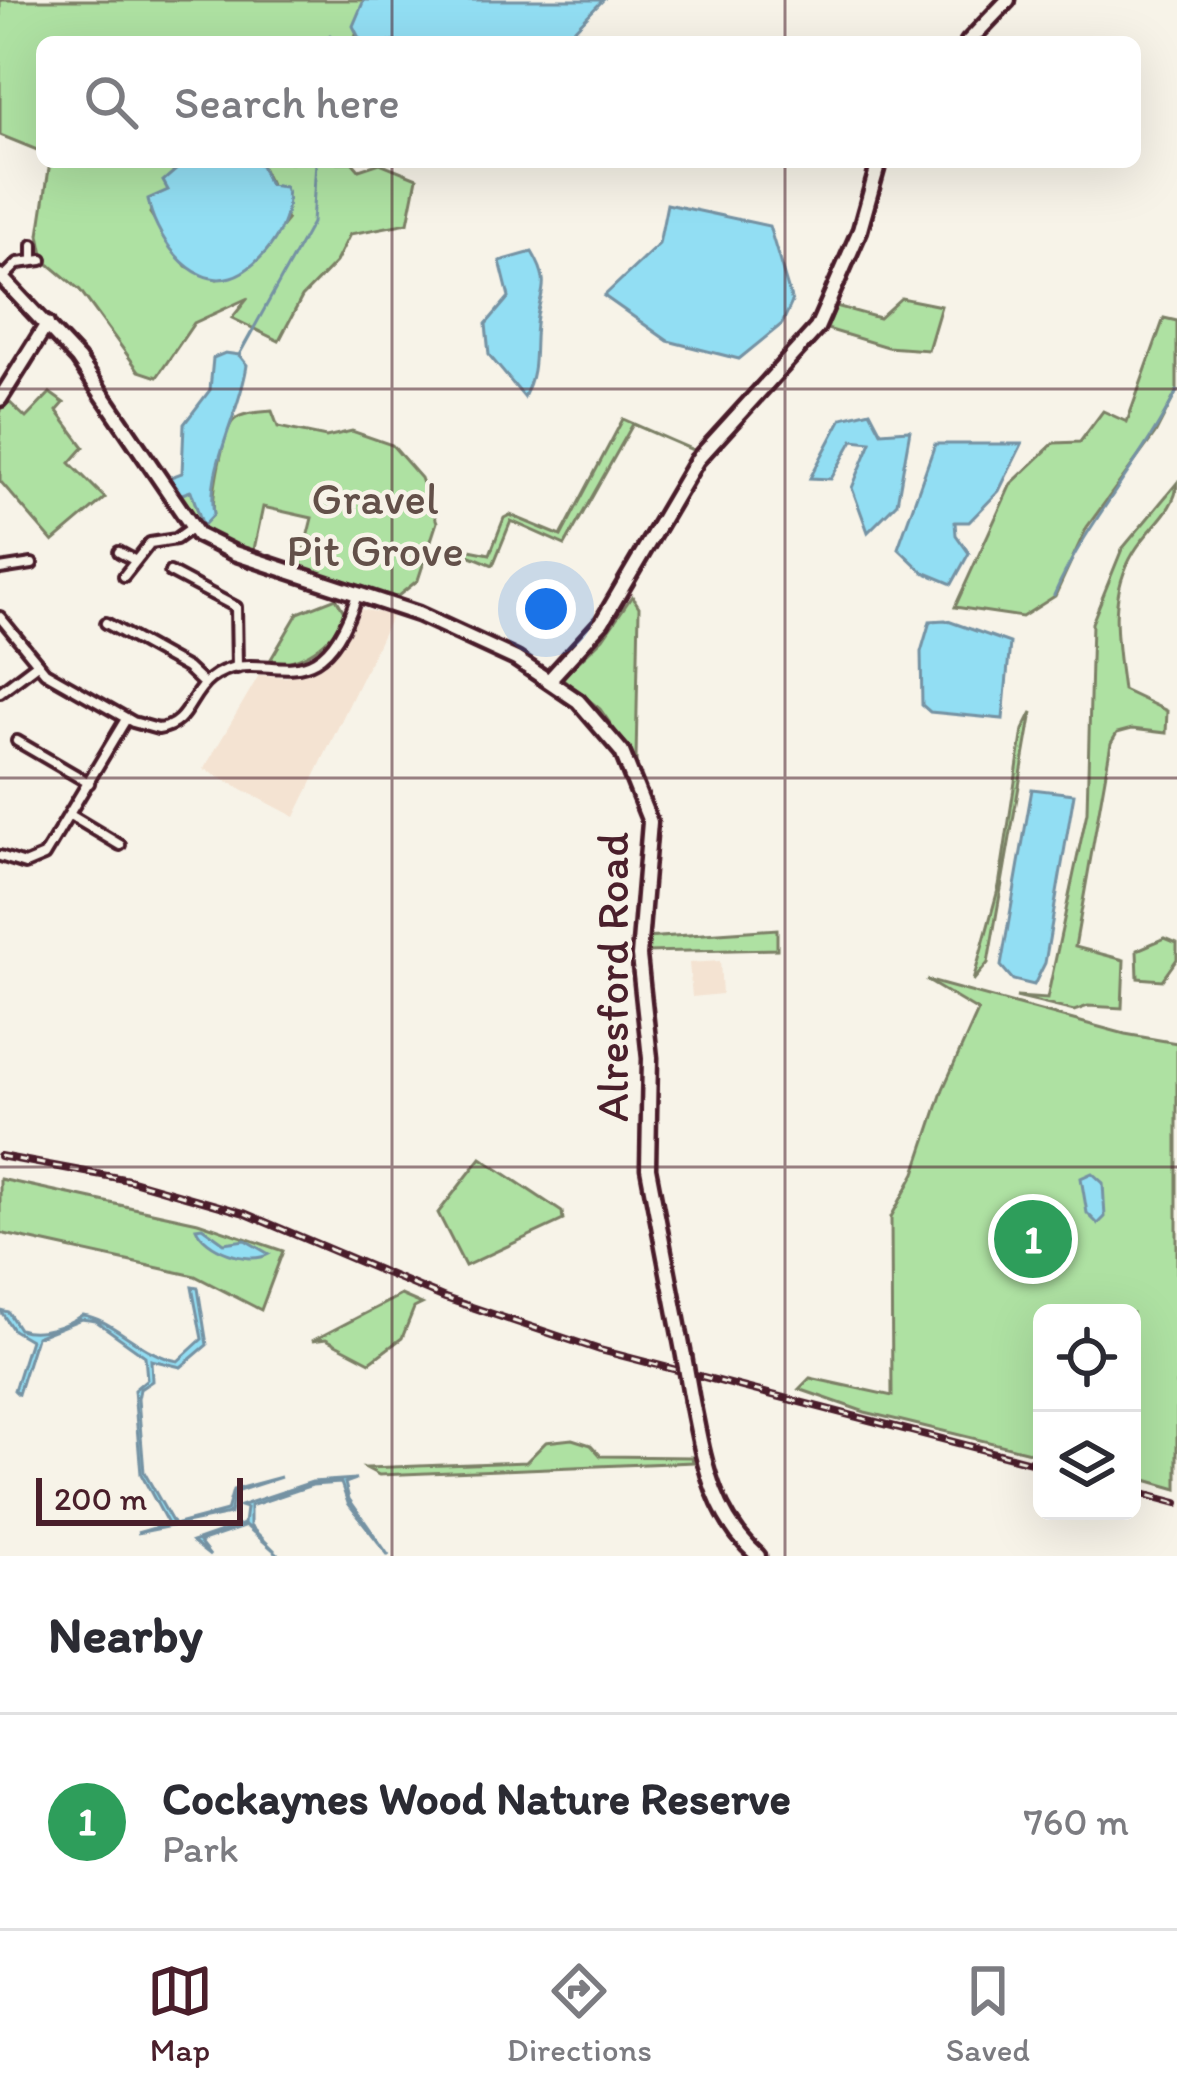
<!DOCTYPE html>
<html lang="en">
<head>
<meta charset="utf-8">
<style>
  :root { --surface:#fff; --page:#f7f7f7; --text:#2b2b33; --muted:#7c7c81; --line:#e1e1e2; --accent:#4a1f2b }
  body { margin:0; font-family:Itim,sans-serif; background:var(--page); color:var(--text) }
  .controls { position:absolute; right:36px; bottom:36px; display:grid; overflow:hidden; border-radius:18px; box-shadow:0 12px 48px #0002 }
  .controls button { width:108px; height:108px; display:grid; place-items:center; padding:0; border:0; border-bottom:3px solid var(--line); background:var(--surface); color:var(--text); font:60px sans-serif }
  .scale { position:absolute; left:36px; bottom:30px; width:207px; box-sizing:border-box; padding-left:12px; border:6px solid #4a1f2b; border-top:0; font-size:33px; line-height:42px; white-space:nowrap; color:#4a1f2b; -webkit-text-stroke:9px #f7f3e8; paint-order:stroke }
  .you { position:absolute; left:546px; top:609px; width:42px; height:42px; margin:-30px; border:9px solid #fff; border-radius:50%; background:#1a73e8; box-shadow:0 0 0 18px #1a73e833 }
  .badge { display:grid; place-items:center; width:78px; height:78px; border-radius:50%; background:var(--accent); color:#fff; font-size:39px; font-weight:700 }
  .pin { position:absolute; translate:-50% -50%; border:6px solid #fff; box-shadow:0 3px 12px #0006 }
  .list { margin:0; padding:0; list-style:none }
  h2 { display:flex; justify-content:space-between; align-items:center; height:156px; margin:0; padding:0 48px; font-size:51px }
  h2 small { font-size:39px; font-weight:400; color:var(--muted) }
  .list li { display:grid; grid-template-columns:78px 1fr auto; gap:36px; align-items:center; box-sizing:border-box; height:216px; padding:0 48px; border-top:3px solid var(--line) }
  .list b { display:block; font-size:45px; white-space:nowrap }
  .list p { margin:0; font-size:39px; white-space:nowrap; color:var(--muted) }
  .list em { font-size:39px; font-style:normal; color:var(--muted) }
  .icon { flex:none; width:66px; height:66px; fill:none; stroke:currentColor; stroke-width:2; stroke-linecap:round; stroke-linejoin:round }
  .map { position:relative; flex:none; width:1177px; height:1556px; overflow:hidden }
  .search { position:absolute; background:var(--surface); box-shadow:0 12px 48px #0002; left:36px; right:36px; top:36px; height:132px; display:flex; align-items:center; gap:30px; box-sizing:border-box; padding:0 42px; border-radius:18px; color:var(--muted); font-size:45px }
  .sheet { height:372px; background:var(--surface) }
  nav { display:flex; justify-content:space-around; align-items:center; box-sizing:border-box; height:168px; border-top:3px solid var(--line); background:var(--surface); font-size:33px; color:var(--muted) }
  nav a { display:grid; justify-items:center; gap:6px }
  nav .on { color:var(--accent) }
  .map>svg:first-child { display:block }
</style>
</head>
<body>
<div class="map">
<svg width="1177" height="1556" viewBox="0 0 1177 1556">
  <rect width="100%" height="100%" fill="#f7f3e8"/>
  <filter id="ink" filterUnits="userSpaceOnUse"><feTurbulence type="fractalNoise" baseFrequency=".00833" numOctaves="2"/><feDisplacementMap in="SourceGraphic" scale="24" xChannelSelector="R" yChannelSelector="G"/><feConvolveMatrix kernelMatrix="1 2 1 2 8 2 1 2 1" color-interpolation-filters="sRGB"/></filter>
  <g filter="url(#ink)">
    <!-- built -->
    <g fill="#f4e3d2">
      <path d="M359 609 392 615 295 817 204 769 259 675 286 677 324 660 343 643Z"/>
      <path d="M720 961 722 994 692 997 689 963Z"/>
    </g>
    <!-- green -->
    <g fill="#aee1a2" stroke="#7c8066" stroke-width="3">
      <path d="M0 0H364L355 39 361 42H42V152L0 135Z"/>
      <path d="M50 162H185L174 168 169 190 156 196 150 213 186 266 217 279 250 265 287 220 261 165 253 162H352L359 170 380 163 417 178 408 223 350 234 336 262 302 297 279 341 232 318 248 298 194 323 157 377 139 371 80 290 44 260 39 235Z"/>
      <path d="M901 298 941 306 928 350 887 347 827 329 836 306 879 318Z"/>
      <path d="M1164 318 1177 321V391L1155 434 1087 527 1055 596 1022 617 955 607 1011 484 1054 443 1080 442 1103 411 1127 422Z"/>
      <path d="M50 393 64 403 57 411 84 447 70 463 105 498 53 542 0 481V409L5 398 26 418Z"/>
      <path d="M272 411 278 427 326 437 352 431 392 445 421 478 437 522 418 580 393 600 300 566 312 518 263 507 253 554C215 545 194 530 179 495L191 490 203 525 214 514C211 498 224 428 234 420 242 412 261 412 272 411Z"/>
      <path d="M623 419 693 450 633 424 565 545 511 521 493 565 444 545 490 554 504 518 510 515 561 536Z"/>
      <path d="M1177 483C1177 509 1148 528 1134 552 1107 596 1117 642 1123 690L1167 711 1166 733 1132 729 1117 733 1111 743 1075 947 1124 960 1122 1008 1088 1006 1074 1011 1016 997 1047 999 1087 812 1092 623 1122 549Z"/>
      <path d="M632 596 639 607 636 760 600 709 562 678 603 638Z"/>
      <path d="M336 598 344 612C334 644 301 664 268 664L298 613Z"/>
      <path d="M1032 712 988 963 973 981 999 886 1023 730Z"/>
      <path d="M777 929V949L646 952V938Z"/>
      <path d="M1165 938 1177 943V959L1162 980 1138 978 1137 950Z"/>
      <path d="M926 980 1125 1034 1177 1043V1489L1132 1476V1313H1042V1455L865 1412 799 1389 810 1378 892 1396 891 1217 915 1173 943 1089 978 1011Z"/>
      <path d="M481 1158 562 1212 563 1220 465 1266 438 1213Z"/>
      <path d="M0 1179 198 1222 283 1251 261 1310 195 1276 0 1233Z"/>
      <path d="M401 1295 422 1304 414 1308 402 1338 370 1362 326 1339 312 1341Z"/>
      <path d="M572 1439 591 1445 601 1456 692 1457 693 1462 379 1475 366 1468 526 1462 546 1442Z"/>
    </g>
    <!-- water -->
    <g fill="#92def3" stroke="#7592a3" stroke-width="3">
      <path d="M364 0H603L562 42H361L353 26Z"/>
      <path d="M185 162H253L261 165 269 185 285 187C298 217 262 268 231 277 190 290 153 232 148 199L168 190 163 181Z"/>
      <path d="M667 204 769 226 792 302 782 324 739 359 668 341 604 296 659 244Z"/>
      <path d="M532 252C553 287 539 291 536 324 533 353 538 369 524 397L489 355 486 324 509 297 500 261Z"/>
      <path d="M225 353 239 355 247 365C240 414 206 468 214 514L203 526 191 491 179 495 168 478 182 473 184 424 210 390 213 358Z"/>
      <path d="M870 411 881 432 910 430 897 503 868 532 852 488 871 442 853 440 831 479 810 478 842 418Z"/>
      <path d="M935 444H1022L999 491 969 522H955L956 535 969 553 952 584 923 572 898 548Z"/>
      <path d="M945 620 1010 643 1003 719 930 712 922 705 921 652 930 621Z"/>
      <path d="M1032 789 1074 794 1045 963 1034 985 1013 980 1001 966Z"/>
      <path d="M1092 1173 1103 1183 1105 1217 1098 1224 1087 1213 1081 1178Z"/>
      <path d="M202 1227 224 1243 245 1240 269 1254C249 1266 204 1249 196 1228Z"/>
      <path d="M192 1287 198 1288 207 1345 181 1367 151 1360 152 1381 140 1389 138 1399 144 1472 174 1525 227 1511 233 1490 281 1477 235 1492 230 1514 137 1533 168 1524 141 1474 134 1390 147 1379 145 1356 96 1321 81 1319 36 1337 18 1394 14 1390 30 1340 13 1330 0 1310 8 1312 19 1329C38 1336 66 1326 82 1315 112 1318 141 1355 178 1361L202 1339Z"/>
      <path d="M356 1479 345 1483 349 1499 389 1556 348 1503 341 1483 312 1485 250 1506V1526L280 1556 246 1526 199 1542 210 1556 192 1542 244 1524 246 1508 240 1506 312 1482Z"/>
    </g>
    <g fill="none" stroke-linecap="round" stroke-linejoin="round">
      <!-- stream -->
      <g stroke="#7592a3" stroke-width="3">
        <path d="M329 42 330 35"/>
        <path d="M239 355 312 223 316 162"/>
        <path d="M1054 595C1087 521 1141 463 1177 391"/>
      </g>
      <!-- street casing -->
      <g stroke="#4a1f2b" stroke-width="16">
        <g id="street">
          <path d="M33 245V260"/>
          <path d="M3 278 18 263 42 260"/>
          <path d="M119 552 134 560"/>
          <path d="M0 569 32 564"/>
          <path d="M170 572 236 607 237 668"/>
          <path d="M124 576 150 543 176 539 190 529"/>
          <path d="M0 617 45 672 133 722 158 729C189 725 188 696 210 679 262 638 317 718 357 595"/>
          <path d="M106 623 187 668 204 684"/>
          <path d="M0 692 37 664"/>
          <path d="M17 741 89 783"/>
          <path d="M70 815 120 845"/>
          <path d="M0 856 25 864 44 856 126 719"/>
        </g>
      </g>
      <!-- secondary casing -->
      <g stroke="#4a1f2b" stroke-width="21">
        <g id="secondary">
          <path d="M968 42 1008 0"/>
          <path d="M0 276 78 359 198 535 234 553 418 614 516 659 578 701 622 752 650 822 639 956 650 1058 648 1168 684 1356"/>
          <path d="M0 399 47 324"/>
          <path d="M550 679 602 622 697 460 817 328 860 230 879 162"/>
          <path d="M692 1401C704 1460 711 1514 758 1556"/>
        </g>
      </g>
      <!-- street -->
      <use href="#street" stroke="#f7f3e8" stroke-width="8"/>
      <!-- secondary -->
      <use href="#secondary" stroke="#f7f3e8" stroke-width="12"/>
      <!-- rail casing -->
      <g stroke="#4a1f2b" stroke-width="8">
        <g id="rail">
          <path d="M0 1156 129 1180 244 1213 445 1298 600 1350 1042 1465"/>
          <path d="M1132 1491 1177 1503"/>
        </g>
      </g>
      <!-- rail -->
      <use href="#rail" stroke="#f7f3e8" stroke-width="3" stroke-dasharray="9" stroke-linecap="butt"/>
      <!-- secondary-bridge casing -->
      <g stroke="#4a1f2b" stroke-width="21" stroke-linecap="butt">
        <path id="secondary-bridge" d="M684 1356 692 1401"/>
      </g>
      <!-- secondary-bridge -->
      <use href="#secondary-bridge" stroke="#f7f3e8" stroke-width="12"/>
    </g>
  </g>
  <!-- grid -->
  <path fill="none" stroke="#4a1f2b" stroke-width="3" stroke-opacity="0.55" d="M392 0V42M785 0V42M392 162V1556M785 162V1556M0 389H1177M0 778H1177M0 1167H1177"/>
  <g text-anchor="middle" stroke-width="9" stroke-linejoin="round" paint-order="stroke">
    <!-- park labels -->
    <g font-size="45" fill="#635049" stroke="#f7f3e8">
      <text x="375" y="514">Gravel<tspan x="375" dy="52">Pit Grove</tspan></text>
    </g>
    <!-- street labels -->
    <g font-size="45" fill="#4a1f2b" stroke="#f7f3e8">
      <text transform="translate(612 977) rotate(-90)" y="16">Alresford Road</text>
    </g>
  </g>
</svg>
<div class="controls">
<button><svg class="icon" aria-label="locate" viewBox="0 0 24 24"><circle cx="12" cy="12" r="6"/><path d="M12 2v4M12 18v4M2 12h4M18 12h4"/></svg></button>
<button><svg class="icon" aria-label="layers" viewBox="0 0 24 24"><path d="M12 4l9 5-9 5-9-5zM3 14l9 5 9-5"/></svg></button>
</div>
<div class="scale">200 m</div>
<div class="you"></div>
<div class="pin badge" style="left:1033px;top:1239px;background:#2e9e5b">1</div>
<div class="search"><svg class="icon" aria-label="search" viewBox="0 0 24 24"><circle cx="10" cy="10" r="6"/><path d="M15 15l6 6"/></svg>Search here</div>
</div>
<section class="sheet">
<h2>Nearby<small></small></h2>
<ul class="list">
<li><span class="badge" style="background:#2e9e5b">1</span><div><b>Cockaynes Wood Nature Reserve</b><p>Park</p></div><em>760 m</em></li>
</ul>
</section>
<nav>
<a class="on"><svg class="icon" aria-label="map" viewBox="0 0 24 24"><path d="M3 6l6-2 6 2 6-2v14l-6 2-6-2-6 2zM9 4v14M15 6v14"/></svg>Map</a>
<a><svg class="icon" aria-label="directions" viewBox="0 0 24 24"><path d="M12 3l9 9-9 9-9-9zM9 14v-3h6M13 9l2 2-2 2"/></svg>Directions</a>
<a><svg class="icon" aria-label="saved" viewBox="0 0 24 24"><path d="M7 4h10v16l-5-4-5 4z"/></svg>Saved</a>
</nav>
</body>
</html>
